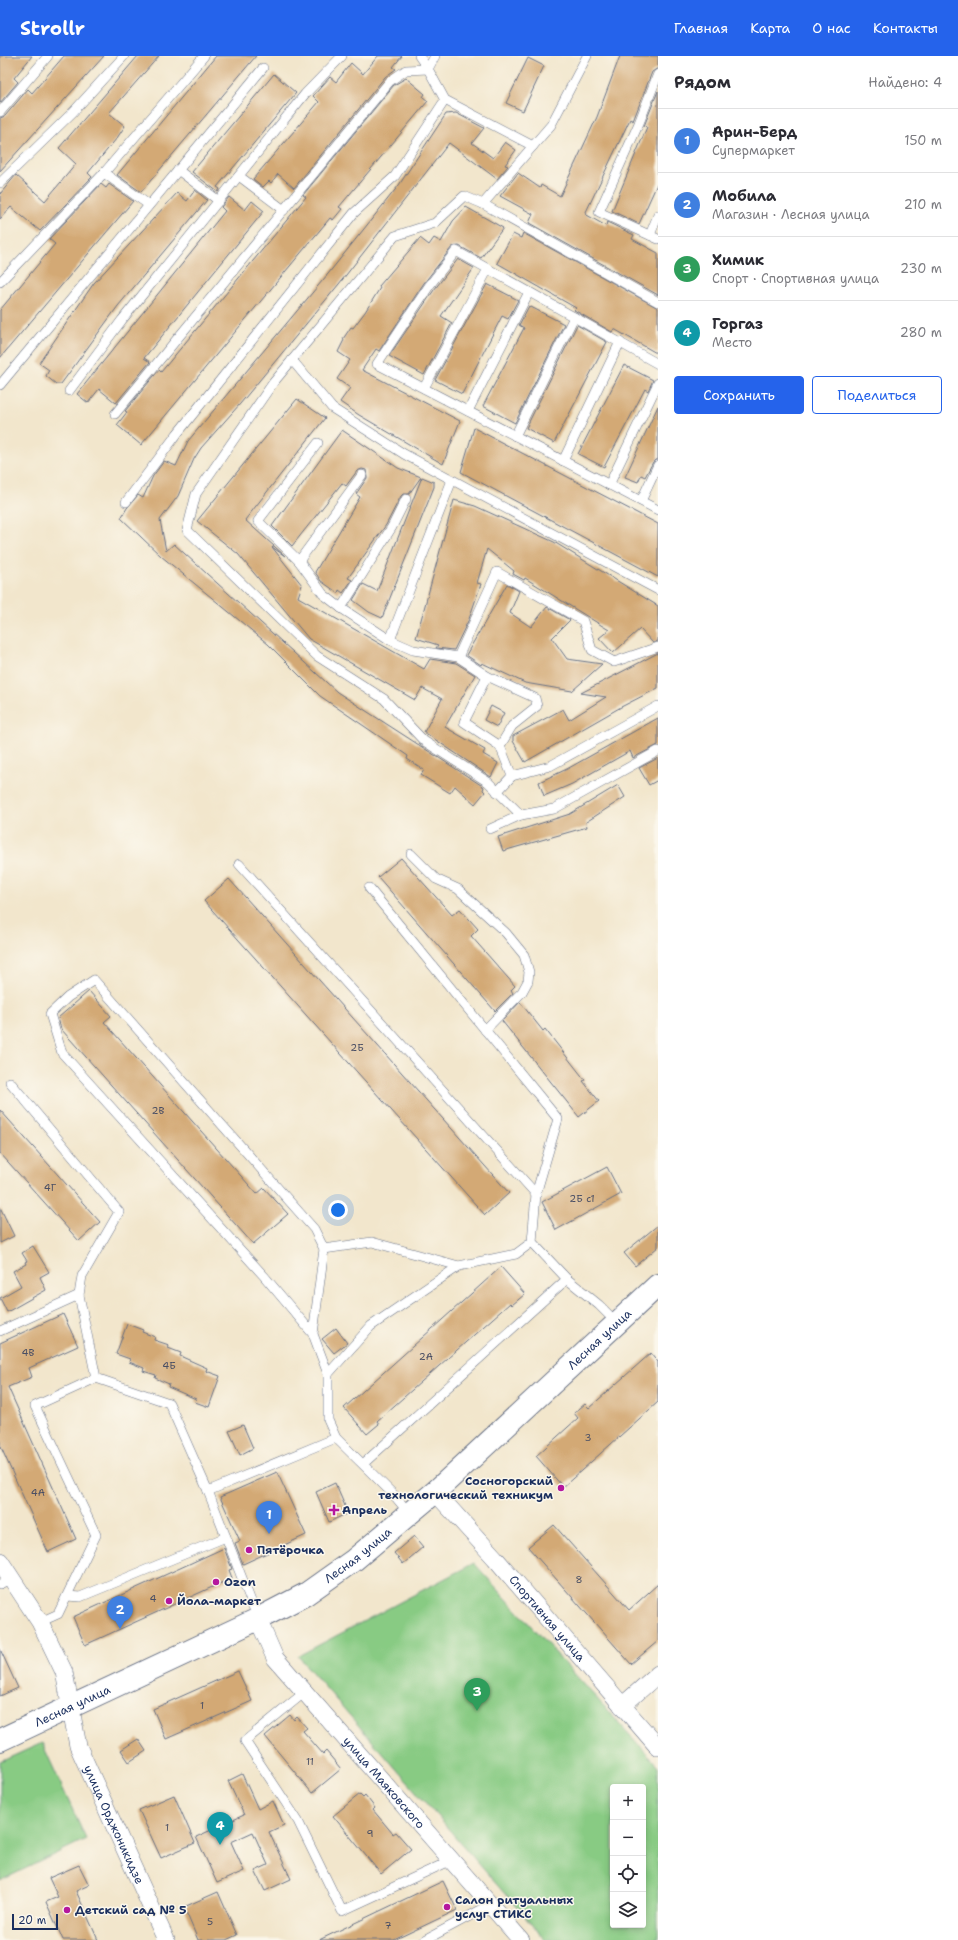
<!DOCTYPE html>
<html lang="ru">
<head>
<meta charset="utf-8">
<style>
  :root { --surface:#fff; --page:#f2f2f3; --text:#2b2b33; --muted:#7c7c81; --line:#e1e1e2; --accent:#2563eb }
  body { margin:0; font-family:"Shantell Sans",sans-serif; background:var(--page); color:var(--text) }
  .controls { position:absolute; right:12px; bottom:12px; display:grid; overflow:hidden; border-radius:4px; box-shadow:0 2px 6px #0003 }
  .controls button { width:36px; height:36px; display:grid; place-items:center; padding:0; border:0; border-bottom:1px solid var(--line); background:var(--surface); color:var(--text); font:20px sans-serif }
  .scale { position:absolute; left:12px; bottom:10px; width:46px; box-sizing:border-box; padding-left:4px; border:2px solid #1b2f5e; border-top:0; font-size:11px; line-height:14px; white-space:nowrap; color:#1b2f5e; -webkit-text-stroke:3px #fbf7ec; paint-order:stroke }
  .you { position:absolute; left:338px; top:1154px; width:14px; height:14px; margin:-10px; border:3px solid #fff; border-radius:50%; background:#1a73e8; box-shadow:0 0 0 6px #1a73e833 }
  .badge { display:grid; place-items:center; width:26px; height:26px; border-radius:50%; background:var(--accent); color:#fff; font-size:13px; font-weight:700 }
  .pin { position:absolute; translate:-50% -33px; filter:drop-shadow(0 1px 2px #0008) }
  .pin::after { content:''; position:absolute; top:21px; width:14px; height:12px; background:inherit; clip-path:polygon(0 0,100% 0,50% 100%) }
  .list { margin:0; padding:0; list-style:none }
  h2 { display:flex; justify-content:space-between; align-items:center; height:52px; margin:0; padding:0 16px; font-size:17px }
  h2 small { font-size:13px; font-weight:400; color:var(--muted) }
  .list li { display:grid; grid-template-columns:26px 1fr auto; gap:12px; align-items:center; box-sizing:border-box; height:64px; padding:0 16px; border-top:1px solid var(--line) }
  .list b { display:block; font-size:15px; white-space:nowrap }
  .list p { margin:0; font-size:13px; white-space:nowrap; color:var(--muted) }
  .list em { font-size:13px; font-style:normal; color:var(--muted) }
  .actions { display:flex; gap:8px; padding:12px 16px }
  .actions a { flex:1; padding:9px 0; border:1px solid var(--accent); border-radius:4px; text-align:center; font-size:14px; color:var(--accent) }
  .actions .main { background:var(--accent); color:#fff }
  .icon { flex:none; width:22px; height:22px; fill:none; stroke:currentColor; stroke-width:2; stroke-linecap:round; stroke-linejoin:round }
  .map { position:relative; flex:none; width:658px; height:1884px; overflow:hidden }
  header { display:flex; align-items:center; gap:24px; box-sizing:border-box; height:56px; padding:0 20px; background:var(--accent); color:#fff }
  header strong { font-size:19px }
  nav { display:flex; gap:22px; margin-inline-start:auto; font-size:14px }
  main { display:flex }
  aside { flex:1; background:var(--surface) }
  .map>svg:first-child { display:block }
</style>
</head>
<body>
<header>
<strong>Strollr</strong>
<nav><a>Главная</a><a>Карта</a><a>О нас</a><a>Контакты</a></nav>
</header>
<main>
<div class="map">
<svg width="658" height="1884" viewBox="0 0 658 1884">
  <rect width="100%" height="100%" fill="#fbf7ec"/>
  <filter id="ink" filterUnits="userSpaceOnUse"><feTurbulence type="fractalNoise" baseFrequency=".025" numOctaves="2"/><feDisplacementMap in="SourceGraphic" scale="8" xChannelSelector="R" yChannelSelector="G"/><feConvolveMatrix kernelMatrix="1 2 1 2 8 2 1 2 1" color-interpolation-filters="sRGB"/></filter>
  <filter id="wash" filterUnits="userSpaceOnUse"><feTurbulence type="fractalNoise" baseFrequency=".012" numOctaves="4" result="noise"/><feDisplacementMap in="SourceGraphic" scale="16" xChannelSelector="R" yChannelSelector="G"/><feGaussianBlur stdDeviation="0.9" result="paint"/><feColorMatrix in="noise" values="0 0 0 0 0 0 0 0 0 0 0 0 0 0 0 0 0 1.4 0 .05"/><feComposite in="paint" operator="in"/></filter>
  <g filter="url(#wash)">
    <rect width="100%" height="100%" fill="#f2e6cc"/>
    <!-- green -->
    <g fill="#88cb83" stroke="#527d70" fill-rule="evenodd">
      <path d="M474 1507 658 1710V1884H545L298 1600ZM613 1731H643V1869H613Z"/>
      <path d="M42 1687 86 1783 0 1825V1706Z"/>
    </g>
    <g id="blocks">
      <!-- building -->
      <g fill="#d3a974">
        <path d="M0 0H32L14 22 18 26 0 47Z"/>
        <path d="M64 0H104L0 115V62L5 60 28 33 32 37Z"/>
        <path d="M138 0H159L109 57 125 70 117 82 88 117 92 121 40 175 11 151 0 163V138L16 119 45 145 76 108 59 92Z"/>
        <path d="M216 0H256L141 136 117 119Z"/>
        <path d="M378 0H402L393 11 396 13 385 21 294 132 278 118 271 127 269 125 263 131 253 123 319 46 313 40 330 21 336 26 351 7 363 18Z"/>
        <path d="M620 0H658V12L652 16 633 65 630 63 585 158 606 170 607 166 634 179 632 183 658 197V239L529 167 533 158 500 140 518 117 540 132 541 129 560 140 597 61Z"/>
        <path d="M528 2 544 10 523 55 506 47Z"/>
        <path d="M274 18 296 37 217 131 220 133 218 136 192 116Z"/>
        <path d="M406 22 425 38 423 41 428 45 339 151 342 153 333 164 330 162 141 389 117 369 127 356 125 355 159 314 161 316 306 141 303 139 394 29Z"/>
        <path d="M658 35V126L639 168 612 155 647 71 644 70Z"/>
        <path d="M456 57 484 72 472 87 493 102 505 86 516 94 505 109 508 110 497 123 449 87 339 228 240 348 201 392 194 403 178 440 160 464 166 495 174 488 337 636 484 731 483 734 485 736 475 748 455 730 450 737 421 719 424 714 407 703 408 700 320 640 268 588 161 500 121 462 127 452 138 439 143 442 153 420 164 405 176 410 188 385 328 218 399 129 446 58Z"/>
        <path d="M101 128 106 132 109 128 133 145 0 302V254L55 188 49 183Z"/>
        <path d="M195 134 207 144 118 250 61 328H56L46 320 49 314 39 307 94 227 177 137 187 145Z"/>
        <path d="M229 141 245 154 252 145 264 155 144 302 150 306 116 347 99 333 88 347 77 338 225 155 221 151Z"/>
        <path d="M466 151 503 172 481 202 459 190 452 191 424 227 379 295 376 293 362 314 460 365 443 408 359 359 340 346 350 332 337 323 350 304 338 296 344 284 343 283 351 271 353 272 365 256 380 232 379 230 414 189 420 182 429 189 434 182 441 186 453 165Z"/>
        <path d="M523 177 658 252V298L614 273 612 276 574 254 576 252 497 207 513 178 521 182Z"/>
        <path d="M458 203 474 212 441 260 452 267 424 319 389 300 434 234Z"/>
        <path d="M487 228 518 244 508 263 502 260 462 338 435 324Z"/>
        <path d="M529 250 564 268 515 367 483 350 524 272 519 269Z"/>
        <path d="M577 269 607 286 554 387 526 372Z"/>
        <path d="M624 309 653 324 648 335 645 333 604 411 578 398Z"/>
        <path d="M297 343 325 362 245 464 285 500 272 491 302 529 298 541 424 613 430 603 456 607 475 619 445 671 485 694 483 698 498 707 491 721 424 676 442 643 422 632 415 644 309 583 238 498 197 465Z"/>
        <path d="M658 350V403L653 406 645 421 641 419 638 426 625 421Z"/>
        <path d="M474 372 658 468V521L461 416Z"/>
        <path d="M342 374 398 412 421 421 409 438H403L401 440 386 469 348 522 352 524 343 537 339 534 338 537 321 525 315 516 360 441 356 438 367 422 366 414 362 413 357 415 346 430 342 427 292 490 272 470Z"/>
        <path d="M422 421 434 426V431L382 562 369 556 353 544 363 528 377 535Z"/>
        <path d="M454 444 475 450 554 486 658 550V585L653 587 640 573 613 597 599 582 609 574 525 522 524 524 513 518 514 515 487 493 477 527 481 528 469 563 454 594 436 592 438 589 416 582Z"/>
        <path d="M507 528 519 535 510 557 531 571 547 551 570 564 552 582 567 603 602 608 572 635 525 627 482 607 481 609 466 599Z"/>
        <path d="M658 597V632L621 651 525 706 513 685V680L563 653 569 664 606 641 581 637Z"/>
        <path d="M491 650 504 657 497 671 484 664Z"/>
        <path d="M658 662V689L633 702 630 695 572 728 544 740 539 726 567 713Z"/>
        <path d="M658 702V724L649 729 639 712Z"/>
        <path d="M618 729 625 741 586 766 587 771 503 795 498 781 570 758Z"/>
        <path d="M401 802 452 859 460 853 478 873 471 880 515 930 511 934 513 937 495 955 378 821Z"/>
        <path d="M229 823 509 1137 485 1159 204 845Z"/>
        <path d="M89 935 111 960 104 966 257 1138 264 1132 288 1158 253 1188 61 973 58 962Z"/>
        <path d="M520 946 543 975 545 973 585 1024 583 1025 599 1045 579 1061 502 965Z"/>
        <path d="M0 1054 100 1166 79 1185 0 1097Z"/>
        <path d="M607 1111 621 1138 556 1174 542 1146Z"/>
        <path d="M0 1151 14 1180 0 1187Z"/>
        <path d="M658 1169V1191L635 1210 624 1197Z"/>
        <path d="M33 1190 49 1216 40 1221 46 1234 7 1256 0 1242 21 1230 13 1215 26 1208 25 1206 27 1205 22 1197Z"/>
        <path d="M501 1211 525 1238 512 1249 510 1247 377 1365 379 1368 367 1378 344 1352Z"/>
        <path d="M63 1258 78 1290 29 1312 32 1321 8 1331 76 1483 48 1496 0 1389V1287Z"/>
        <path d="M127 1268 143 1274 142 1276 155 1281 154 1284 169 1289 168 1292 181 1297 180 1300 207 1312 206 1315 220 1320 209 1351 195 1346 196 1343 168 1331 169 1328 155 1322 156 1319 143 1315 144 1312 129 1306 130 1303 116 1298Z"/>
        <path d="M336 1272 347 1287 334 1297 322 1283Z"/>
        <path d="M651 1297 658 1306V1346L563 1431 536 1400 578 1362 574 1357 585 1348 589 1352Z"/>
        <path d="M243 1369 253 1392 240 1399 229 1375Z"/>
        <path d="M277 1416 306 1479 243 1508 235 1487 240 1485 220 1441Z"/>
        <path d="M335 1427 348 1457 329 1466 316 1436Z"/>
        <path d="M554 1469 629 1554 658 1528V1585L631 1608 528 1491Z"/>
        <path d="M414 1480 423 1491 403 1508 394 1497Z"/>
        <path d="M224 1492 232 1513 229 1514 232 1522 85 1589 73 1561Z"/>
        <path d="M0 1593 18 1632 0 1640Z"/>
        <path d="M238 1615 252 1645 166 1683 153 1653Z"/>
        <path d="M290 1659 294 1664 297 1661 307 1672 303 1675 323 1698 326 1695 341 1713 312 1737 265 1680Z"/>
        <path d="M138 1683 146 1695 129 1706 121 1694Z"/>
        <path d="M242 1718 258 1753 273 1745 284 1769 269 1776 291 1823 265 1835 255 1815 268 1809 253 1776 231 1786 244 1815 217 1827 196 1781 244 1759 228 1725Z"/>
        <path d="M360 1738 363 1741 365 1739 375 1752 373 1754 393 1778 396 1776 411 1793 381 1818 333 1760Z"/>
        <path d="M174 1739 195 1787 161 1802 139 1754Z"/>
        <path d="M79 1809 89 1829 76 1835 98 1884H63L46 1846 58 1841 49 1822Z"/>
        <path d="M443 1825 457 1854 394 1884H319Z"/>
        <path d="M218 1836 237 1879 226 1884H198L184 1851Z"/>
      </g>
    </g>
  </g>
  <g filter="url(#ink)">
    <use href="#blocks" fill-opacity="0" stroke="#666f84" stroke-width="1"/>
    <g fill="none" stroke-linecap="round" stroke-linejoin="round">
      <!-- lane casing -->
      <g stroke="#666f84" stroke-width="10">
        <g id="lane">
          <path d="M419 0 428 13 445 44 533 90"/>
          <path d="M658 18 639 67 599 156 658 183"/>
          <path d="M0 56 48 0"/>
          <path d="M178 114 219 145"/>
          <path d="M104 117 149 149"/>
          <path d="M239 120 284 154"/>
          <path d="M0 127 73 56 124 0"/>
          <path d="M483 148 551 69 587 0"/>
          <path d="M650 179 658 159"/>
          <path d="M0 226 104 117 204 0"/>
          <path d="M292 304 332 352 404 398 658 534"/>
          <path d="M658 308 456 195 429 230 377 308 658 454"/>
          <path d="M0 329 263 12"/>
          <path d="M424 332 488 213"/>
          <path d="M69 335 122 264 305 38 342 0"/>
          <path d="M468 355 529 236"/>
          <path d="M115 358 390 25 406 14 428 13 435 0"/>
          <path d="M515 380 574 261"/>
          <path d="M318 387 258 465 299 505 323 538 341 552 390 584 413 594 458 601 487 620 535 642 537 650 512 670 500 690 512 720"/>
          <path d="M563 405 620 286"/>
          <path d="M609 429 658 327"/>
          <path d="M641 445 658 409"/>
          <path d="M126 446 177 378 354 157 395 120 445 44"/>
          <path d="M299 505 362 419"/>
          <path d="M341 552 392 471 406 443"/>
          <path d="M390 584 452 424"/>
          <path d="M458 601 497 516 583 565 592 594 614 606 658 591"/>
          <path d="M487 620 464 666 500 690"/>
          <path d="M497 736 512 720 550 710 658 650"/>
          <path d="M521 759 488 726 424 685 384 643 317 600 187 474 196 438 273 327 395 180 435 167 464 140 483 148 658 246"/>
          <path d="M490 773 521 759 554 753 658 695"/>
          <path d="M411 798 436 823 458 833 506 877 524 899 529 916 528 925 522 936 485 974"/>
          <path d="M239 808 536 1138 532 1186 567 1223 599 1249 617 1267"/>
          <path d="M369 832 558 1063 536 1138"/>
          <path d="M10 1026 119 1156 82 1220 79 1239 96 1322 169 1347 208 1435 258 1563"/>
          <path d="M324 1193 372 1186 459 1210"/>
          <path d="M0 1275 79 1239"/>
          <path d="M313 1278 264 1220 62 997 50 958 68 941 94 924 314 1173 324 1193 313 1278 328 1318V1364L336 1382 394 1439 409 1457"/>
          <path d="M328 1318 371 1270 459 1210 516 1198 532 1186"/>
          <path d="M363 1408 567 1223"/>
          <path d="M208 1435 336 1382"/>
          <path d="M0 1528 12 1522"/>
          <path d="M67 1540 80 1541 226 1481"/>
          <path d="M40 1566 58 1558 96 1479 35 1350 96 1322"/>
          <path d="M305 1636 245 1685 298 1765 342 1855 452 1804"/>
          <path d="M425 1884 490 1849"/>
        </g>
      </g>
      <!-- street casing -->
      <g stroke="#666f84" stroke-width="18">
        <g id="street">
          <path id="s1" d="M435 1436 495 1502 658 1691"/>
          <path id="s2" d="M0 1505 40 1566 64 1616 78 1690 166 1884"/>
          <path id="s3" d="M258 1563 275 1602 521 1884"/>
          <path d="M622 1650 658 1618"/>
        </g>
      </g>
      <!-- secondary casing -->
      <g stroke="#666f84" stroke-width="24">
        <g id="secondary">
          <path id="s4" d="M0 1684 258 1563 306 1538 354 1504 435 1436 658 1229"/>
        </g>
      </g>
      <!-- lane -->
      <use href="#lane" stroke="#fff" stroke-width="9"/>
      <!-- street -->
      <use href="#street" stroke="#fff" stroke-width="17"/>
      <!-- secondary -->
      <use href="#secondary" stroke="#fff" stroke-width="22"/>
    </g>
  </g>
  <!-- markers -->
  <g fill="#b5179e" stroke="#fbf7ec" stroke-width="1.5">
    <circle cx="561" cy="1432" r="4"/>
    <path d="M332 1448h4v4h4v4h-4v4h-4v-4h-4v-4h4z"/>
    <circle cx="249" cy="1494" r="4"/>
    <circle cx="216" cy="1526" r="4"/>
    <circle cx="169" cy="1545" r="4"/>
    <circle cx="447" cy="1851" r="4"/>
    <circle cx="67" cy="1854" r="4"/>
  </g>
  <g text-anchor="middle" stroke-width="3" stroke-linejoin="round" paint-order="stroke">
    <!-- number labels -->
    <g font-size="10" fill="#494e64">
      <text x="357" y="995">2Б</text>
      <text x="158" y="1058">2В</text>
      <text x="50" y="1135">4Г</text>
      <text x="582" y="1146">2Б с1</text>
      <text x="28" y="1300">4В</text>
      <text x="426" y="1304">2А</text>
      <text x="169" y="1313">4Б</text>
      <text x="588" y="1385">3</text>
      <text x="38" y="1440">4А</text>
      <text x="579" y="1527">8</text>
      <text x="153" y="1546">4</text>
      <text x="202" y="1653">1</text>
      <text x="310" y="1709">11</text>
      <text x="167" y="1775">1</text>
      <text x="370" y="1781">9</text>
      <text x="210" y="1869">5</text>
      <text x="388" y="1873">7</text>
    </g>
    <!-- street labels -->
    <g font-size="12" fill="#1b2f5e" stroke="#fbf7ec">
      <text dy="4" stroke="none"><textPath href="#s4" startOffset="728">Лесная улица</textPath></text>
      <text dy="4" stroke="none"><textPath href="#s4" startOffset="404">Лесная улица</textPath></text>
      <text dy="4" stroke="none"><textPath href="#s1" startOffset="169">Спортивная улица</textPath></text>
      <text dy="4" stroke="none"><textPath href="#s4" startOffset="80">Лесная улица</textPath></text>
      <text dy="4" stroke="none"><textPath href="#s3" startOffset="208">улица Маяковского</textPath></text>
      <text dy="4" stroke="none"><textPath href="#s2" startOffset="290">улица Орджоникидзе</textPath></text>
    </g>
    <!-- poi labels -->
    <g font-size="12" font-weight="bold" fill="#1b2f5e" stroke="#fbf7ec" text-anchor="start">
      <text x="553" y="1429" text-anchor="end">Сосногорский<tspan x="553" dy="14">технологический техникум</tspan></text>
      <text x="342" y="1458">Апрель</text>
      <text x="257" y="1498">Пятёрочка</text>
      <text x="224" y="1530">Ozon</text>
      <text x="177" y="1549">Йола-маркет</text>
      <text x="455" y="1848">Салон ритуальных<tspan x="455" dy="14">услуг СТИКС</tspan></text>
      <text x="75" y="1858">Детский сад № 5</text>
    </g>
  </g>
</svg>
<div class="controls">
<button>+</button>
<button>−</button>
<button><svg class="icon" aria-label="locate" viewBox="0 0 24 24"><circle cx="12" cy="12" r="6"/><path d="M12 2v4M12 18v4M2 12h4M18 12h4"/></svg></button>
<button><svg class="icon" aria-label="layers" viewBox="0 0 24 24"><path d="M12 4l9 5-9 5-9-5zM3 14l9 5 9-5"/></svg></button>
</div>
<div class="scale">20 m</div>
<div class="you"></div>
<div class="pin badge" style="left:269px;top:1478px;background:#3f7fe0">1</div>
<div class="pin badge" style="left:120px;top:1573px;background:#3f7fe0">2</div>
<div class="pin badge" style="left:477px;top:1655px;background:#2e9e5b">3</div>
<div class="pin badge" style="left:220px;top:1789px;background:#0f9aa8">4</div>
</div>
<aside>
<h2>Рядом<small>Найдено: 4</small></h2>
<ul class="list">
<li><span class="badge" style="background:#3f7fe0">1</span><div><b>Арин-Берд</b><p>Супермаркет</p></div><em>150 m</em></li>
<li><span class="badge" style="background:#3f7fe0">2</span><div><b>Мобила</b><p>Магазин · Лесная улица</p></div><em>210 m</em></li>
<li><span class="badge" style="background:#2e9e5b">3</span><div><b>Химик</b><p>Спорт · Спортивная улица</p></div><em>230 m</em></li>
<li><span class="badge" style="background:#0f9aa8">4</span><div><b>Горгаз</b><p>Место</p></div><em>280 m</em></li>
</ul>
<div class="actions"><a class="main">Сохранить</a><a>Поделиться</a></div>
</aside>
</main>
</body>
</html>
